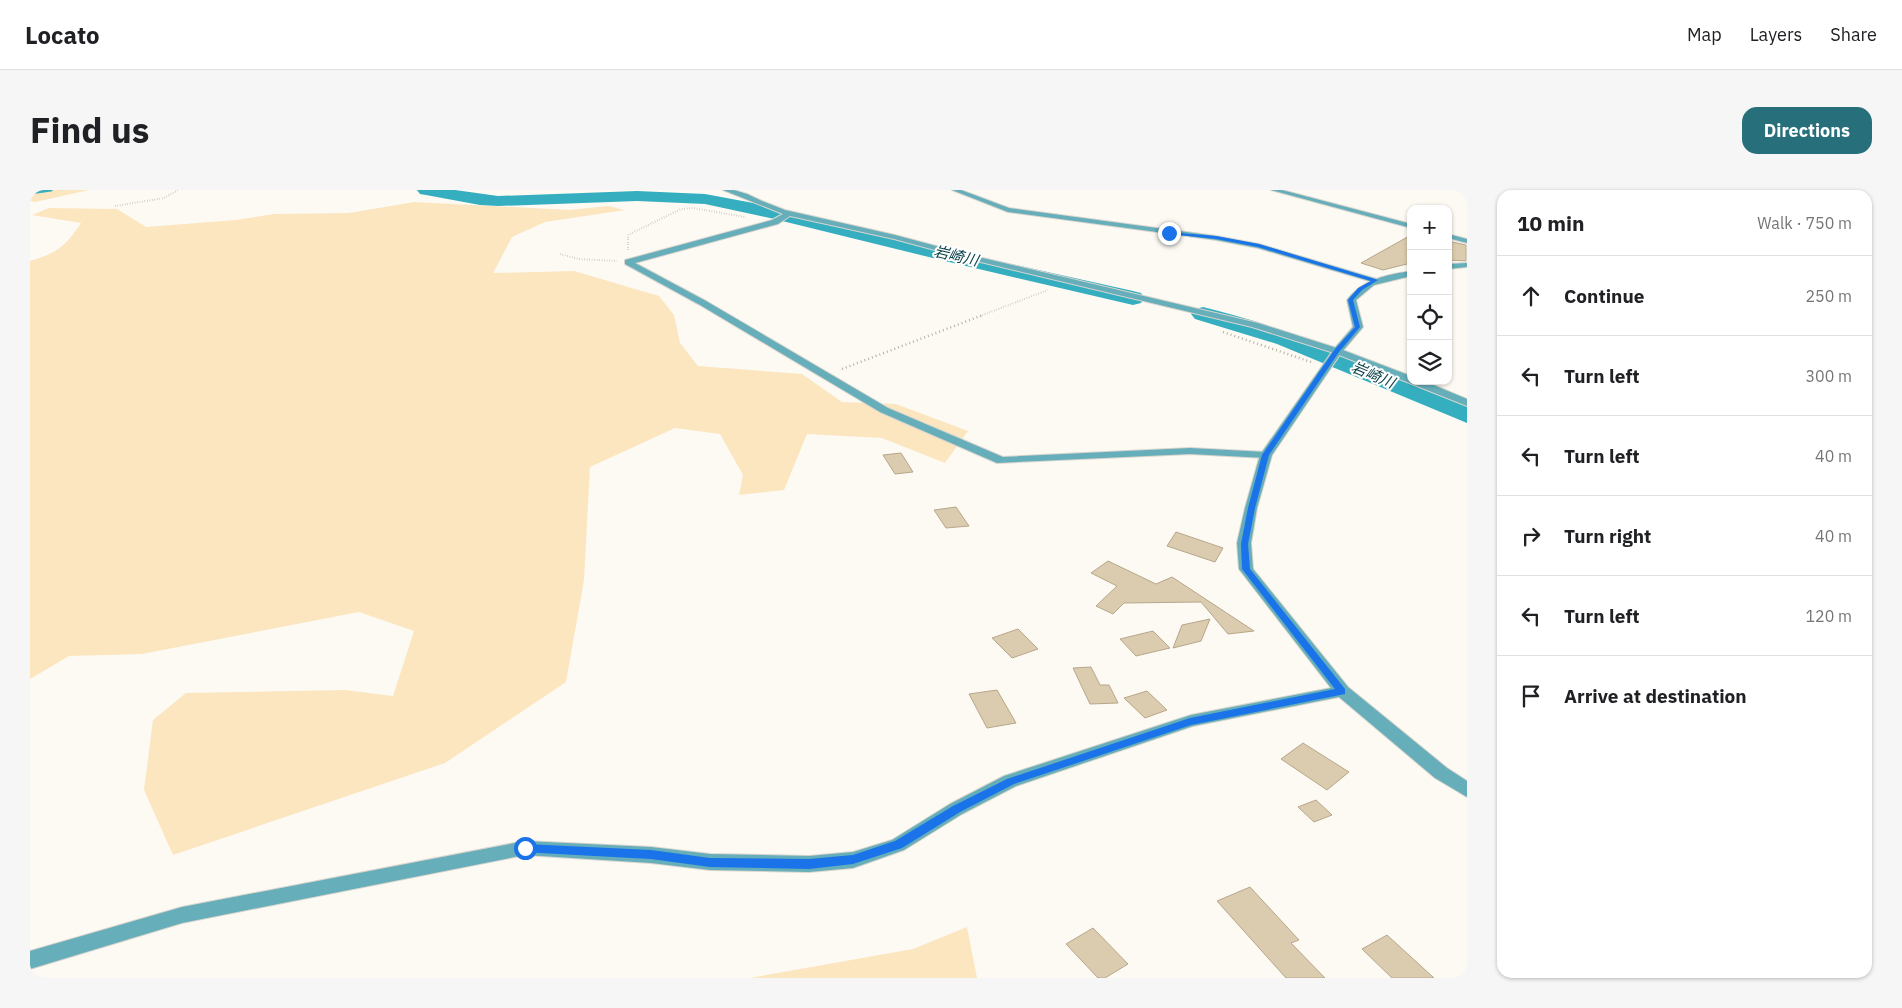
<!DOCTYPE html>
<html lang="en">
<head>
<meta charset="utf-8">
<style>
  :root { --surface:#fff; --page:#f6f6f6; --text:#202124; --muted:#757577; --line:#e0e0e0; --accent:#276f7a }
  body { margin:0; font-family:"IBM Plex Sans","Noto Sans JP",sans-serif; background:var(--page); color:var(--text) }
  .controls { position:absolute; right:15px; top:15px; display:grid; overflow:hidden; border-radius:10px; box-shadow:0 1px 4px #0004 }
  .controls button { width:45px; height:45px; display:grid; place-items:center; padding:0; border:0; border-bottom:1px solid var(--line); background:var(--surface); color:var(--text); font:25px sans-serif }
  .stop { position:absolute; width:15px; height:15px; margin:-11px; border:4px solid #1a73e8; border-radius:50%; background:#fff }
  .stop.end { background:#1a73e8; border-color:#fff; box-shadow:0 1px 5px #0008 }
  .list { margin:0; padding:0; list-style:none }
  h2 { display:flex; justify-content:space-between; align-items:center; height:65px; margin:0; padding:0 20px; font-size:21px }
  h2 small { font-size:16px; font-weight:400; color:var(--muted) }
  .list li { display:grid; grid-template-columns:32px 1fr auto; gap:15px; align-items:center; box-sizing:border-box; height:80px; padding:0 20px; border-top:1px solid var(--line) }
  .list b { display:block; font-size:19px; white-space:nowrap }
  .list em { font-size:16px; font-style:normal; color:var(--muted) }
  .icon { flex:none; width:28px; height:28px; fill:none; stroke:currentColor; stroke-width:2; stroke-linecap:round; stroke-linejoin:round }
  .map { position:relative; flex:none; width:1437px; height:788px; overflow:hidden; border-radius:15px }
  header { display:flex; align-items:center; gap:30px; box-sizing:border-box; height:70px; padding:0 25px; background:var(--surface); border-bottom:1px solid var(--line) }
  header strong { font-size:24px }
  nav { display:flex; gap:28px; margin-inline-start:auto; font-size:18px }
  .intro { display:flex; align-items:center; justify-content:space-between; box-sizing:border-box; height:120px; padding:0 30px }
  h1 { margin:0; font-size:35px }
  .button { padding:12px 22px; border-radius:15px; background:var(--accent); color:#fff; font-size:18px; font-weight:700 }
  main { display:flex; gap:30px; padding:0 30px }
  aside { flex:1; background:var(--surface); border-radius:15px; box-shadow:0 1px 4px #0004 }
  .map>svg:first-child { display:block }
</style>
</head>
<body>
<header>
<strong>Locato</strong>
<nav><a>Map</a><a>Layers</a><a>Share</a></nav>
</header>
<div class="intro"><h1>Find us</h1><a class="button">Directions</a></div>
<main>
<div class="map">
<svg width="1437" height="788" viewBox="0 0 1437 788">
  <rect width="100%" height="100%" fill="#fdfaf4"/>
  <!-- green -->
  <g fill="#fbe6bf">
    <path d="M0 0H59L5 12 0 11Z"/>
    <path d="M384 12 539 20 578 16 595 20 515 32 482 47 463 83 544 81 629 106 644 125 650 153 668 176 772 184 812 212 866 214 938 241 915 273 852 248 777 244 754 300 709 305 713 285 690 244 645 238 560 277 554 390 536 492 415 573 143 665 114 600 123 530 156 503 315 500 363 506 384 441 329 422 112 464 39 466 0 489V71C27 63 35 57 51 33L2 25 19 18 87 19 116 37 206 30 244 24 319 23Z"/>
    <path d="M937 737 947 788H720L883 759Z"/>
  </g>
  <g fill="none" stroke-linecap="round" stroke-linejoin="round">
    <!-- stream -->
    <path stroke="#35aec0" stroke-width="3" d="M0 3 21 0"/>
    <!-- river -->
    <g fill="#35aec0" fill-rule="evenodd">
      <path d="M387 0H425L468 6 607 1 675 4 740 16 919 60 1103 101 1111 103 1114 108 1111 113 1103 115 919 72 740 28 675 14 607 11 468 16 450 15 396 5 390 4Z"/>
      <path d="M1173 117C1256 137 1336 171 1413 204L1437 215V233L1247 154 1165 129 1161 124 1165 119Z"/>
    </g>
  </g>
  <!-- building -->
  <g fill="#dcccaf" stroke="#b7a78a">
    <path d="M1381 45V73L1353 80 1331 73Z"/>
    <path d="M1418 51 1436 55V71L1418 70Z"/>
    <path d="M871 263 883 282 865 284 853 265Z"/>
    <path d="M926 317 939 336 916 338 904 320Z"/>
    <path d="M1146 342 1193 358 1185 372 1137 356Z"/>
    <path d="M1078 371 1126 394 1142 387 1224 441 1198 444 1171 412 1094 413 1083 424 1066 416 1087 396 1061 383Z"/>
    <path d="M1180 429 1171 451 1143 458 1152 435Z"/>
    <path d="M988 439 1008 459 982 468 962 448Z"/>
    <path d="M1123 441 1140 458 1106 466 1090 449Z"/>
    <path d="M1061 477 1070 495H1079L1088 513 1060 514 1043 478Z"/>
    <path d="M967 500 986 533 957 538 939 504Z"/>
    <path d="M1117 501 1137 520 1115 528 1094 508Z"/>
    <path d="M1273 553 1319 582 1297 600 1251 569Z"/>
    <path d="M1286 610 1302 625 1284 632 1268 617Z"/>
    <path d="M1220 697 1269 750 1261 753 1295 788H1256L1187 711Z"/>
    <path d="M1063 738 1098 774 1075 788H1068L1036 754Z"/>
    <path d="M1357 745 1404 788H1362L1332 759Z"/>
  </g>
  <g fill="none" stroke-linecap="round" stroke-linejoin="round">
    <!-- minor casing -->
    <g stroke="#d9d5ce" stroke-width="2">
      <g id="minor">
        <path d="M693 0H704L717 4 732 11 755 20 865 45 940 65 1228 133 1310 159 1381 186V191H1394L1437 209V216L1304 163 1222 137 938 69 864 49 760 26 748 34 605 73 676 111 858 218 973 267 1160 258 1236 262 1242 265 1236 268 1160 264 967 273 850 222 670 115 595 74V70L742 30 753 24Z"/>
        <path d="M922 0H931L979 18 1186 46 1229 54 1350 90 1346 93 1228 58 1186 50 978 22Z"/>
        <path d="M1241 0H1252L1381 34V38Z"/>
        <path d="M1418 44 1437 49V53L1418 48Z"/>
      </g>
    </g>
    <!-- tertiary casing -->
    <g stroke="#d9d5ce" stroke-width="2">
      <g id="tertiary">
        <path d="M1437 73V77L1418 79V74Z"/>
        <path d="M1381 81V86L1344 95 1326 110 1333 137 1311 163 1242 265 1227 318 1221 353 1223 379 1318 497 1417 578 1437 591V607L1405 588 1309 507 1163 536 986 596 932 624 874 660 823 678 779 682 680 680 621 673 495 665 152 733 0 779V761L152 717 495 651 621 657 680 664 779 666 823 662 862 650 920 614 974 586 1161 525 1301 498 1209 379 1207 353 1215 318 1230 265 1304 159 1323 137 1317 110C1333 89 1356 85 1381 81Z"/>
      </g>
    </g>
    <!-- path-far1 -->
    <g stroke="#b3b0a8" stroke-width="2" stroke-dasharray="0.5 2" stroke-linecap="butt">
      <path d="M85 16 134 8 148 0"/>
      <path d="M598 60V45L651 19 663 18 715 27"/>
      <path d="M530 64 549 69 587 71"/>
      <path d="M950 126 1018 100"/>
    </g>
    <!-- path -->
    <g stroke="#b3b0a8" stroke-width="2.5" stroke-dasharray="1 3" stroke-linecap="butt">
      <path d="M1193 142 1284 173"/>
      <path d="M812 179 953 125"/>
    </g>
    <!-- minor -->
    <use href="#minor" fill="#65aeba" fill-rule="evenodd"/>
    <!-- tertiary -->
    <use href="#tertiary" fill="#65aeba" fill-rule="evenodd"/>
  </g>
  <!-- route -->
  <path fill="#1a73e8" d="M1137 42 1186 46 1229 54 1348 90 1332 100 1323 110 1330 137 1309 162 1239 265 1225 318 1218 354 1220 379 1315 499V504L1161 535 984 594 930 622 872 658 823 674 779 679 680 677 621 669 491 662 489 658 495 654 621 660 680 668 779 669 823 665 865 651 923 616 977 589 1160 528 1305 499 1212 379 1211 354 1218 318 1232 265 1305 159 1325 137 1318 110 1328 98 1341 91 1228 57 1186 49 1139 44Z"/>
  <g text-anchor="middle" stroke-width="4" stroke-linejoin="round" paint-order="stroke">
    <!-- far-water labels -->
    <g font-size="15" font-style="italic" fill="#083f47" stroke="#fff">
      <text transform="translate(926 66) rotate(13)" y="5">岩崎川</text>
      <text transform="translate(1343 185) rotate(23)" y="5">岩崎川</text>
    </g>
  </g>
</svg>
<div class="controls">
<button>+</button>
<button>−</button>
<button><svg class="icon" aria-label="locate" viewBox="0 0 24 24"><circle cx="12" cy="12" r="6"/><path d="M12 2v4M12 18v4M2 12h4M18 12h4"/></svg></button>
<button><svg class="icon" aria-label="layers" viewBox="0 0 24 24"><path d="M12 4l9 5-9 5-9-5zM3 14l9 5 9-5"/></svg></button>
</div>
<div class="stop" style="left:495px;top:658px"></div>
<div class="stop end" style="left:1139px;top:43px"></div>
</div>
<aside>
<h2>10 min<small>Walk · 750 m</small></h2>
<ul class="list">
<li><svg class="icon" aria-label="ahead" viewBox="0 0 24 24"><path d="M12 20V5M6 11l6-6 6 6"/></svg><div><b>Continue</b></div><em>250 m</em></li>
<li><svg class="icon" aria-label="left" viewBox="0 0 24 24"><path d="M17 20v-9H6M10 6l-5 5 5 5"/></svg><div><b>Turn left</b></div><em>300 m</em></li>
<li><svg class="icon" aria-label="left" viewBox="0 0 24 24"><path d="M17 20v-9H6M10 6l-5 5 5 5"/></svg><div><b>Turn left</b></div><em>40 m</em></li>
<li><svg class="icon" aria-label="right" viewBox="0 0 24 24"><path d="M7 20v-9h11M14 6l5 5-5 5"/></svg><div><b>Turn right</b></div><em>40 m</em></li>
<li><svg class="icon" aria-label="left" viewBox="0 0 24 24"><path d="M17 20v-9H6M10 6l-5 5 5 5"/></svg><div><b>Turn left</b></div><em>120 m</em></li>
<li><svg class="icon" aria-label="arrive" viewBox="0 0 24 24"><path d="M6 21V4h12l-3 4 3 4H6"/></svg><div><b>Arrive at destination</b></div></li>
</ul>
</aside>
</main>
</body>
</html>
